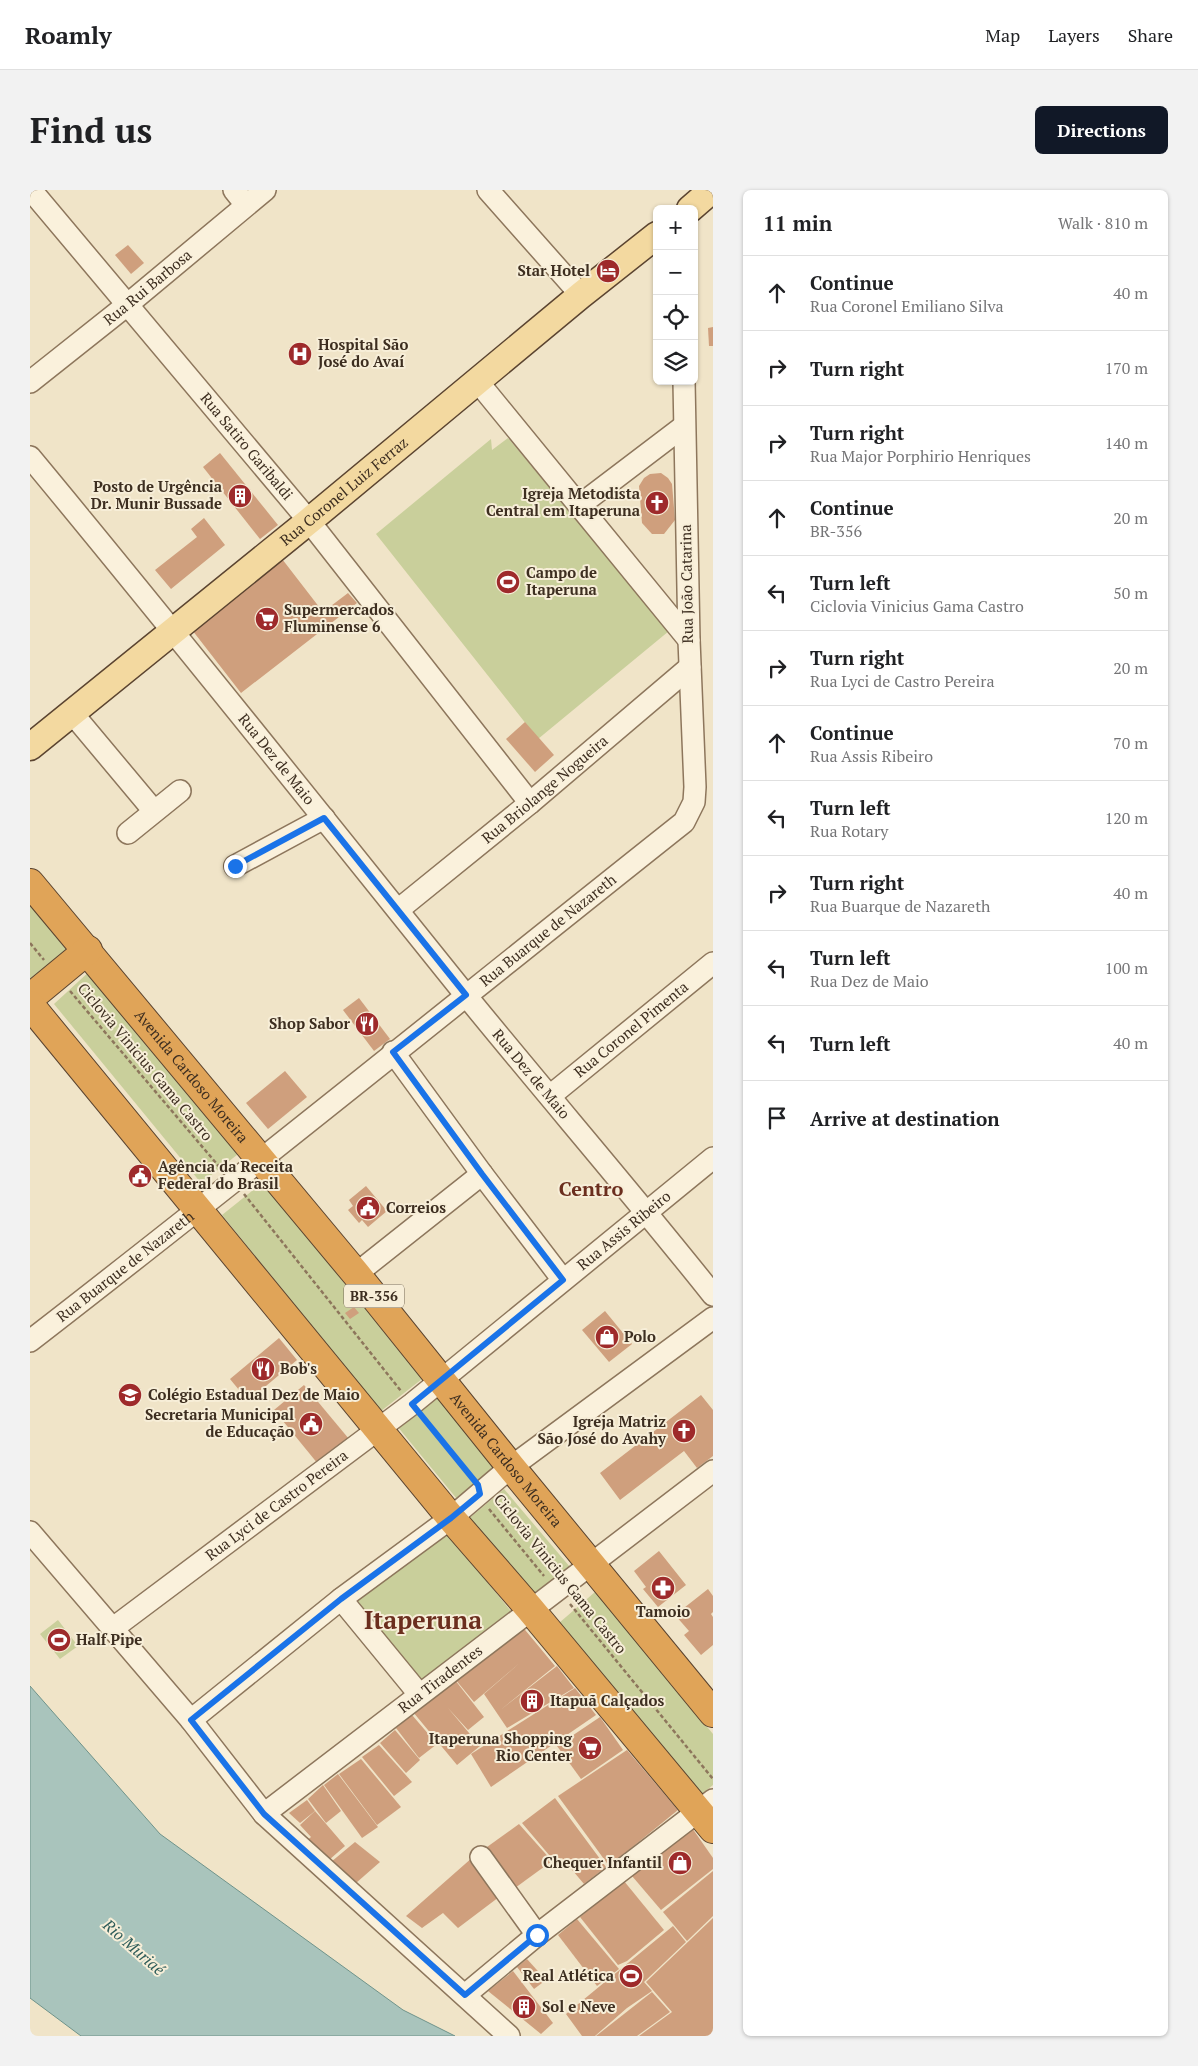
<!DOCTYPE html>
<html lang="en">
<head>
<meta charset="utf-8">
<style>
  :root { --surface:#fff; --page:#f2f2f2; --text:#202124; --muted:#757577; --line:#e0e0e0; --accent:#111827 }
  body { margin:0; font-family:"PT Serif",serif; background:var(--page); color:var(--text) }
  .controls { position:absolute; right:15px; top:15px; display:grid; overflow:hidden; border-radius:8px; box-shadow:0 1px 4px #0004 }
  .controls button { width:45px; height:45px; display:grid; place-items:center; padding:0; border:0; border-bottom:1px solid var(--line); background:var(--surface); color:var(--text); font:25px sans-serif }
  .stop { position:absolute; width:15px; height:15px; margin:-11px; border:4px solid #1a73e8; border-radius:50%; background:#fff }
  .stop.end { background:#1a73e8; border-color:#fff; box-shadow:0 1px 5px #0008 }
  .list { margin:0; padding:0; list-style:none }
  h2 { display:flex; justify-content:space-between; align-items:center; height:65px; margin:0; padding:0 20px; font-size:21px }
  h2 small { font-size:16px; font-weight:400; color:var(--muted) }
  .list li { display:grid; grid-template-columns:32px 1fr auto; gap:15px; align-items:center; box-sizing:border-box; height:75px; padding:0 20px; border-top:1px solid var(--line) }
  .list b { display:block; font-size:19px; white-space:nowrap }
  .list p { margin:0; font-size:16px; white-space:nowrap; color:var(--muted) }
  .list em { font-size:16px; font-style:normal; color:var(--muted) }
  .icon { flex:none; width:28px; height:28px; fill:none; stroke:currentColor; stroke-width:2; stroke-linecap:round; stroke-linejoin:round }
  .map { position:relative; flex:none; width:683px; height:1846px; overflow:hidden; border-radius:8px }
  header { display:flex; align-items:center; gap:30px; box-sizing:border-box; height:70px; padding:0 25px; background:var(--surface); border-bottom:1px solid var(--line) }
  header strong { font-size:24px }
  nav { display:flex; gap:28px; margin-inline-start:auto; font-size:18px }
  .intro { display:flex; align-items:center; justify-content:space-between; box-sizing:border-box; height:120px; padding:0 30px }
  h1 { margin:0; font-size:35px }
  .button { padding:12px 22px; border-radius:8px; background:var(--accent); color:#fff; font-size:18px; font-weight:700 }
  main { display:flex; gap:30px; padding:0 30px }
  aside { flex:1; background:var(--surface); border-radius:8px; box-shadow:0 1px 4px #0004 }
  .map>svg:first-child { display:block }
</style>
</head>
<body>
<header>
<strong>Roamly</strong>
<nav><a>Map</a><a>Layers</a><a>Share</a></nav>
</header>
<div class="intro"><h1>Find us</h1><a class="button">Directions</a></div>
<main>
<div class="map">
<svg width="683" height="1846" viewBox="0 0 683 1846">
  <rect width="100%" height="100%" fill="#f0e4c8"/>
  <!-- green -->
  <g fill="#c9cf9b">
    <path d="M478 248 639 441 508 549 346 344 461 249 462 260Z"/>
    <path d="M0 714 38 762 3 793 0 789Z"/>
    <path d="M61 780 212 961 171 993 24 814Z"/>
    <path d="M233 992 392 1189 351 1221 192 1025Z"/>
    <path d="M406 1206 467 1280 427 1309 367 1236Z"/>
    <path d="M474 1299 540 1377 501 1405 436 1331Z"/>
    <path d="M415 1340 484 1425 393 1498 323 1413Z"/>
    <path d="M565 1402 683 1544V1595L668 1607 529 1433Z"/>
    <path d="M28 1430 48 1456 30 1469 10 1444Z"/>
  </g>
  <!-- water -->
  <path fill="#a9c4bc" stroke="#6f938a" d="M0 1496 130 1644 373 1820 425 1846H51L0 1808Z"/>
  <!-- building -->
  <g fill="#cf9f7d">
    <path d="M98 55 114 73 101 84 85 65Z"/>
    <path d="M683 137V156H679L678 138Z"/>
    <path d="M190 263 248 335 230 349 173 277Z"/>
    <path d="M631 283 638 288 642 294 645 330 634 344H622L612 333 609 296 614 288 620 284Z"/>
    <path d="M174 328 195 355 141 399 125 380 167 347 161 339Z"/>
    <path d="M249 365 293 422 318 403 327 413 211 503 159 436Z"/>
    <path d="M495 532 524 565 505 582 476 549Z"/>
    <path d="M329 808 360 849 344 861 313 820Z"/>
    <path d="M255 881 277 907 238 939 216 913Z"/>
    <path d="M336 996 357 1021 338 1037 332 1030 329 1033 318 1020 323 1016 319 1010Z"/>
    <path d="M324 1117 329 1123 320 1129 315 1123Z"/>
    <path d="M575 1121 602 1154 579 1172 552 1140Z"/>
    <path d="M249 1148 267 1170 218 1211 200 1189Z"/>
    <path d="M274 1195 319 1249 288 1274 244 1220Z"/>
    <path d="M671 1205 683 1220V1266L667 1278 654 1261 590 1310 570 1283Z"/>
    <path d="M629 1361 656 1395 628 1417 613 1399 616 1397 604 1381Z"/>
    <path d="M678 1399 683 1406V1422L681 1424 683 1427V1455L671 1465 654 1445 659 1441 645 1425Z"/>
    <path d="M491 1435 525 1476 469 1521 527 1476 544 1498 477 1538 454 1504 492 1471 444 1512 425 1489Z"/>
    <path d="M425 1490 454 1527 438 1540 418 1518 450 1556 427 1575 383 1522Z"/>
    <path d="M545 1498 566 1525 461 1597 441 1564Z"/>
    <path d="M382 1525 407 1554 389 1568 366 1538Z"/>
    <path d="M570 1527 593 1560 551 1589 527 1556Z"/>
    <path d="M365 1540 390 1570 376 1583 350 1553Z"/>
    <path d="M349 1555 382 1592 364 1606 332 1567Z"/>
    <path d="M597 1560 648 1620 579 1676 528 1606Z"/>
    <path d="M331 1569 371 1617 347 1635 309 1584Z"/>
    <path d="M308 1584 348 1637 332 1648 294 1595Z"/>
    <path d="M293 1595 311 1621 296 1633 278 1609Z"/>
    <path d="M525 1608 576 1677 554 1694 532 1668 525 1672 492 1633Z"/>
    <path d="M277 1610 285 1621 270 1633 259 1623Z"/>
    <path d="M285 1621 315 1656 299 1670 275 1652 281 1647 270 1635Z"/>
    <path d="M489 1634 522 1671 485 1698 457 1657Z"/>
    <path d="M660 1635 683 1668V1679L631 1720 602 1686Z"/>
    <path d="M325 1652 350 1672 326 1693 301 1672Z"/>
    <path d="M443 1667 473 1704 428 1738 413 1723 392 1738 376 1726Z"/>
    <path d="M683 1681V1726L657 1751 633 1722Z"/>
    <path d="M594 1691 634 1740 597 1771 588 1775 550 1727Z"/>
    <path d="M683 1728V1846H609L642 1822 616 1792Z"/>
    <path d="M547 1729 589 1779 567 1796 528 1745Z"/>
    <path d="M643 1736 656 1752 614 1792 622 1801 597 1818 565 1846H552L536 1824Z"/>
    <path d="M497 1769 516 1790 504 1799 487 1777Z"/>
    <path d="M483 1781 523 1833 511 1844 458 1801Z"/>
    <path d="M622 1802 640 1822 607 1846H566Z"/>
  </g>
  <g fill="none" stroke-linecap="round" stroke-linejoin="round">
    <!-- minor casing -->
    <g stroke="#8d765c" stroke-width="24">
      <g id="minor">
        <path id="s1" d="M1 0 279 331 500 613"/>
        <path d="M204 0 216 15"/>
        <path d="M458 0 551 105"/>
        <path id="s2" d="M0 192 97 115 235 0"/>
        <path d="M448 192 659 450"/>
        <path id="s3" d="M0 267C147 444 290 624 434 803 516 904 602 1003 683 1105"/>
        <path d="M550 315 654 236"/>
        <path d="M42 523 124 621"/>
        <path d="M98 643 150 601"/>
        <path d="M205 676 294 628"/>
        <path id="s4" d="M368 720 500 613 660 477"/>
        <path d="M363 862 452 984 533 1090"/>
        <path id="s5" d="M520 906 683 773"/>
        <path d="M326 1084 452 984"/>
        <path id="s6" d="M0 1151C220 981 436 805 654 632L664 612 665 597 659 450 654 191"/>
        <path d="M0 1342 161 1530 234 1624 479 1846"/>
        <path d="M311 1409 389 1504"/>
        <path id="s7" d="M82 1439 382 1214 683 968"/>
        <path d="M161 1530 311 1409 421 1328 481 1277 683 1128"/>
        <path id="s8" d="M234 1624 683 1281"/>
        <path d="M451 1667 507 1745"/>
        <path d="M435 1805 507 1745 683 1610"/>
      </g>
    </g>
    <!-- major casing -->
    <g stroke="#5b4430" stroke-width="29">
      <g id="major">
        <path d="M660 19 682 0"/>
        <path id="s9" d="M0 557 279 331 551 105 627 45"/>
      </g>
    </g>
    <!-- highway casing -->
    <g stroke="#5b4430" stroke-width="30">
      <g id="highway">
        <path id="s10" d="M0 693 326 1084 481 1277 683 1523"/>
        <path d="M0 808 58 760"/>
        <path d="M0 815 421 1328 500 1419 683 1639"/>
      </g>
    </g>
    <!-- path -->
    <g stroke="#8d765c" stroke-width="2.5" stroke-dasharray="4 2.5" stroke-linecap="butt">
      <path d="M0 753 14 770"/>
      <path d="M40 801 192 980"/>
      <path d="M214 1004 371 1201"/>
      <path d="M394 1229 442 1288"/>
      <path d="M459 1319 514 1386"/>
      <path d="M540 1414 683 1589"/>
    </g>
    <!-- minor -->
    <use href="#minor" stroke="#faf1dc" stroke-width="21"/>
    <!-- major -->
    <use href="#major" stroke="#f3d9a0" stroke-width="26"/>
    <!-- highway -->
    <use href="#highway" stroke="#e0a458" stroke-width="28"/>
  </g>
  <g fill="none" stroke-linecap="round" stroke-linejoin="round">
    <!-- route -->
    <path stroke="#1a73e8" stroke-width="6" d="M205 676 294 628 436 805 363 862 452 984 533 1090 382 1214 448 1295 450 1304 421 1328 311 1409 161 1530 234 1624 435 1805 507 1745"/>
  </g>
  <!-- icons -->
  <defs>
    <g id="hotel-disc" transform="scale(1.25)"><circle r="9.5" fill="#9e2a2b" stroke="#f7eed8"/><path d="M-6-4.5h1.5V1H6V5H4.5V3h-9V5H-6ZM-4 0a1.8 1.8 0 1 1 3.6 0ZM.5 0V-2.5h3Q6-2.5 6 0Z" fill="#fff"/></g>
    <g id="hospital-disc" transform="scale(1.25)"><circle r="9.5" fill="#9e2a2b" stroke="#f7eed8"/><path d="M-5-5h3v3.5h4V-5h3V5h-3V1.5h-4V5h-3Z" fill="#fff"/></g>
    <g id="building-disc" transform="scale(1.25)"><circle r="9.5" fill="#9e2a2b" stroke="#f7eed8"/><path d="M-4-6H4V6H1V3H-1V6H-4ZM-2.5-4.3h1.7v1.8h-1.7ZM.8-4.3h1.7v1.8H.8ZM-2.5-1h1.7V.8h-1.7ZM.8-1h1.7V.8H.8Z" fill="#fff"/></g>
    <g id="church-disc" transform="scale(1.25)"><circle r="9.5" fill="#9e2a2b" stroke="#f7eed8"/><path d="M-1.2-6h2.4v3.5h3.3v2.4h-3.3V6h-2.4V-.1h-3.3v-2.4h3.3Z" fill="#fff"/></g>
    <g id="stadium-disc" transform="scale(1.25)"><circle r="9.5" fill="#9e2a2b" stroke="#f7eed8"/><path d="M0-5a6.5 5 0 1 0 0 10a6.5 5 0 1 0 0-10ZM-3.5-1.8h7v3.6h-7Z" fill="#fff"/></g>
    <g id="supermarket-disc" transform="scale(1.25)"><circle r="9.5" fill="#9e2a2b" stroke="#f7eed8"/><path d="M-6-5.5h2.5l.6 2H6L4.5 2H-2.5L-4.4-4H-6ZM-1.5 3.2a1.3 1.3 0 1 0 .1 0ZM3 3.2a1.3 1.3 0 1 0 .1 0Z" fill="#fff"/></g>
    <g id="restaurant-disc" transform="scale(1.25)"><circle r="9.5" fill="#9e2a2b" stroke="#f7eed8"/><path d="M-5-6h1v4h1v-4h1v4h1v-4h1v5L-1.5 .5V6h-2V.5L-5-1ZM5-6V6H3V1.5H1.5Q1.5-4 5-6Z" fill="#fff"/></g>
    <g id="civic-disc" transform="scale(1.25)"><circle r="9.5" fill="#9e2a2b" stroke="#f7eed8"/><path d="M-.6-6.5H3V-4.5H.6V-3L4-1V1h2V6H-6V1h2V-1L-.6-3ZM-1.2 2.5V6h2.4V2.5Z" fill="#fff"/></g>
    <g id="shop-disc" transform="scale(1.25)"><circle r="9.5" fill="#9e2a2b" stroke="#f7eed8"/><path d="M-5-2.5h2.3a2.7 3.5 0 0 1 5.4 0H5L5.5 6h-11ZM-1.5-2.5h3a1.5 2.3 0 0 0-3 0Z" fill="#fff"/></g>
    <g id="school-disc" transform="scale(1.25)"><circle r="9.5" fill="#9e2a2b" stroke="#f7eed8"/><path d="M0-5L7-2L0 1L-7-2ZM-4 1L0 2.5L4 1V4Q0 6-4 4Z" fill="#fff"/></g>
    <g id="pharmacy-disc" transform="scale(1.25)"><circle r="9.5" fill="#9e2a2b" stroke="#f7eed8"/><path d="M-2-6h4v4h4v4h-4v4h-4v-4h-4v-4h4Z" fill="#fff"/></g>
  </defs>
  <g fill-rule="evenodd">
    <use href="#hotel-disc" x="578" y="81"/>
    <use href="#hospital-disc" x="270" y="164"/>
    <use href="#building-disc" x="210" y="306"/>
    <use href="#church-disc" x="627" y="313"/>
    <use href="#stadium-disc" x="478" y="392"/>
    <use href="#supermarket-disc" x="237" y="429"/>
    <use href="#restaurant-disc" x="337" y="834"/>
    <use href="#civic-disc" x="110" y="986"/>
    <use href="#civic-disc" x="338" y="1018"/>
    <use href="#shop-disc" x="577" y="1147"/>
    <use href="#restaurant-disc" x="233" y="1179"/>
    <use href="#school-disc" x="100" y="1205"/>
    <use href="#civic-disc" x="281" y="1234"/>
    <use href="#church-disc" x="654" y="1241"/>
    <use href="#pharmacy-disc" x="633" y="1398"/>
    <use href="#stadium-disc" x="29" y="1450"/>
    <use href="#building-disc" x="502" y="1511"/>
    <use href="#supermarket-disc" x="560" y="1558"/>
    <use href="#shop-disc" x="650" y="1673"/>
    <use href="#stadium-disc" x="601" y="1786"/>
    <use href="#building-disc" x="494" y="1817"/>
  </g>
  <g text-anchor="middle" stroke-width="4" stroke-linejoin="round" paint-order="stroke">
    <!-- shield labels -->
    <rect fill="#f7eed8" stroke="#756857" stroke-width="1" x="314" y="1094.5" width="60" height="23" rx="4"/>
    <g font-size="14" font-weight="bold" fill="#3d2e20">
      <text x="344" y="1111">BR-356</text>
    </g>
    <!-- poi labels -->
    <g font-size="15" font-weight="bold" fill="#3d2e20" stroke="#f7eed8" text-anchor="start">
      <text x="560" y="86" text-anchor="end">Star Hotel</text>
      <text x="288" y="160">Hospital São<tspan x="288" dy="17">José do Avaí</tspan></text>
      <text x="192" y="302" text-anchor="end">Posto de Urgência<tspan x="192" dy="17">Dr. Munir Bussade</tspan></text>
      <text x="610" y="309" text-anchor="end">Igreja Metodista<tspan x="610" dy="17">Central em Itaperuna</tspan></text>
      <text x="496" y="388">Campo de<tspan x="496" dy="17">Itaperuna</tspan></text>
      <text x="254" y="425">Supermercados<tspan x="254" dy="17">Fluminense 6</tspan></text>
      <text x="320" y="839" text-anchor="end">Shop Sabor</text>
      <text x="128" y="982">Agência da Receita<tspan x="128" dy="17">Federal do Brasil</tspan></text>
      <text x="356" y="1023">Correios</text>
      <text x="594" y="1152">Polo</text>
      <text x="250" y="1184">Bob's</text>
      <text x="118" y="1210">Colégio Estadual Dez de Maio</text>
      <text x="264" y="1230" text-anchor="end">Secretaria Municipal<tspan x="264" dy="17">de Educação</tspan></text>
      <text x="636" y="1237" text-anchor="end">Igreja Matriz<tspan x="636" dy="17">São José do Avahy</tspan></text>
      <text x="633" y="1427" text-anchor="middle">Tamoio</text>
      <text x="46" y="1455">Half Pipe</text>
      <text x="520" y="1516">Itapuã Calçados</text>
      <text x="542" y="1554" text-anchor="end">Itaperuna Shopping<tspan x="542" dy="17">Rio Center</tspan></text>
      <text x="632" y="1678" text-anchor="end">Chequer Infantil</text>
      <text x="584" y="1791" text-anchor="end">Real Atlética</text>
      <text x="512" y="1822">Sol e Neve</text>
    </g>
    <!-- street labels -->
    <g font-size="15" fill="#3d2e20" stroke="#f7eed8">
      <text dy="5" stroke="none"><textPath href="#s2" startOffset="151">Rua Rui Barbosa</textPath></text>
      <text dy="5" stroke="none"><textPath href="#s1" startOffset="335">Rua Satiro Garibaldi</textPath></text>
      <text dy="5" stroke="none"><textPath href="#s9" startOffset="405">Rua Coronel Luiz Ferraz</textPath></text>
      <text transform="translate(657 394) rotate(-91)" y="5">Rua João Catarina</text>
      <text dy="5" stroke="none"><textPath href="#s3" startOffset="390">Rua Dez de Maio</textPath></text>
      <text dy="5" stroke="none"><textPath href="#s4" startOffset="190">Rua Briolange Nogueira</textPath></text>
      <text dy="5" stroke="none"><textPath href="#s6" startOffset="661">Rua Buarque de Nazareth</textPath></text>
      <text dy="5" stroke="none"><textPath href="#s5" startOffset="105">Rua Coronel Pimenta</textPath></text>
      <text transform="translate(115 872) rotate(50)" y="5">Ciclovia Vinicius Gama Castro</text>
      <text dy="5" stroke="none"><textPath href="#s3" startOffset="795">Rua Dez de Maio</textPath></text>
      <text dy="5" stroke="none"><textPath href="#s10" startOffset="252">Avenida Cardoso Moreira</textPath></text>
      <text dy="5" stroke="none"><textPath href="#s7" startOffset="649">Rua Assis Ribeiro</textPath></text>
      <text dy="5" stroke="none"><textPath href="#s6" startOffset="121">Rua Buarque de Nazareth</textPath></text>
      <text dy="5" stroke="none"><textPath href="#s10" startOffset="748">Avenida Cardoso Moreira</textPath></text>
      <text dy="5" stroke="none"><textPath href="#s7" startOffset="206">Rua Lyci de Castro Pereira</textPath></text>
      <text transform="translate(530 1384) rotate(51)" y="5">Ciclovia Vinicius Gama Castro</text>
      <text dy="5" stroke="none"><textPath href="#s8" startOffset="222">Rua Tiradentes</textPath></text>
    </g>
    <!-- water labels -->
    <g font-size="16" font-style="italic" fill="#2f5d5a" stroke="#f7eed8">
      <text transform="translate(104 1757) rotate(41)" y="6">Rio Muriaé</text>
    </g>
    <!-- district labels -->
    <g font-size="20" font-weight="bold" fill="#6b2e1e" stroke="#f7eed8">
      <text x="561" y="1006">Centro</text>
    </g>
    <!-- town labels -->
    <g font-size="25" font-weight="bold" fill="#6b2e1e" stroke="#f7eed8">
      <text x="393" y="1439">Itaperuna</text>
    </g>
  </g>
</svg>
<div class="controls">
<button>+</button>
<button>−</button>
<button><svg class="icon" aria-label="locate" viewBox="0 0 24 24"><circle cx="12" cy="12" r="6"/><path d="M12 2v4M12 18v4M2 12h4M18 12h4"/></svg></button>
<button><svg class="icon" aria-label="layers" viewBox="0 0 24 24"><path d="M12 4l9 5-9 5-9-5zM3 14l9 5 9-5"/></svg></button>
</div>
<div class="stop" style="left:507px;top:1745px"></div>
<div class="stop end" style="left:205px;top:676px"></div>
</div>
<aside>
<h2>11 min<small>Walk · 810 m</small></h2>
<ul class="list">
<li><svg class="icon" aria-label="ahead" viewBox="0 0 24 24"><path d="M12 20V5M6 11l6-6 6 6"/></svg><div><b>Continue</b><p>Rua Coronel Emiliano Silva</p></div><em>40 m</em></li>
<li><svg class="icon" aria-label="right" viewBox="0 0 24 24"><path d="M7 20v-9h11M14 6l5 5-5 5"/></svg><div><b>Turn right</b></div><em>170 m</em></li>
<li><svg class="icon" aria-label="right" viewBox="0 0 24 24"><path d="M7 20v-9h11M14 6l5 5-5 5"/></svg><div><b>Turn right</b><p>Rua Major Porphirio Henriques</p></div><em>140 m</em></li>
<li><svg class="icon" aria-label="ahead" viewBox="0 0 24 24"><path d="M12 20V5M6 11l6-6 6 6"/></svg><div><b>Continue</b><p>BR-356</p></div><em>20 m</em></li>
<li><svg class="icon" aria-label="left" viewBox="0 0 24 24"><path d="M17 20v-9H6M10 6l-5 5 5 5"/></svg><div><b>Turn left</b><p>Ciclovia Vinicius Gama Castro</p></div><em>50 m</em></li>
<li><svg class="icon" aria-label="right" viewBox="0 0 24 24"><path d="M7 20v-9h11M14 6l5 5-5 5"/></svg><div><b>Turn right</b><p>Rua Lyci de Castro Pereira</p></div><em>20 m</em></li>
<li><svg class="icon" aria-label="ahead" viewBox="0 0 24 24"><path d="M12 20V5M6 11l6-6 6 6"/></svg><div><b>Continue</b><p>Rua Assis Ribeiro</p></div><em>70 m</em></li>
<li><svg class="icon" aria-label="left" viewBox="0 0 24 24"><path d="M17 20v-9H6M10 6l-5 5 5 5"/></svg><div><b>Turn left</b><p>Rua Rotary</p></div><em>120 m</em></li>
<li><svg class="icon" aria-label="right" viewBox="0 0 24 24"><path d="M7 20v-9h11M14 6l5 5-5 5"/></svg><div><b>Turn right</b><p>Rua Buarque de Nazareth</p></div><em>40 m</em></li>
<li><svg class="icon" aria-label="left" viewBox="0 0 24 24"><path d="M17 20v-9H6M10 6l-5 5 5 5"/></svg><div><b>Turn left</b><p>Rua Dez de Maio</p></div><em>100 m</em></li>
<li><svg class="icon" aria-label="left" viewBox="0 0 24 24"><path d="M17 20v-9H6M10 6l-5 5 5 5"/></svg><div><b>Turn left</b></div><em>40 m</em></li>
<li><svg class="icon" aria-label="arrive" viewBox="0 0 24 24"><path d="M6 21V4h12l-3 4 3 4H6"/></svg><div><b>Arrive at destination</b></div></li>
</ul>
</aside>
</main>
</body>
</html>
